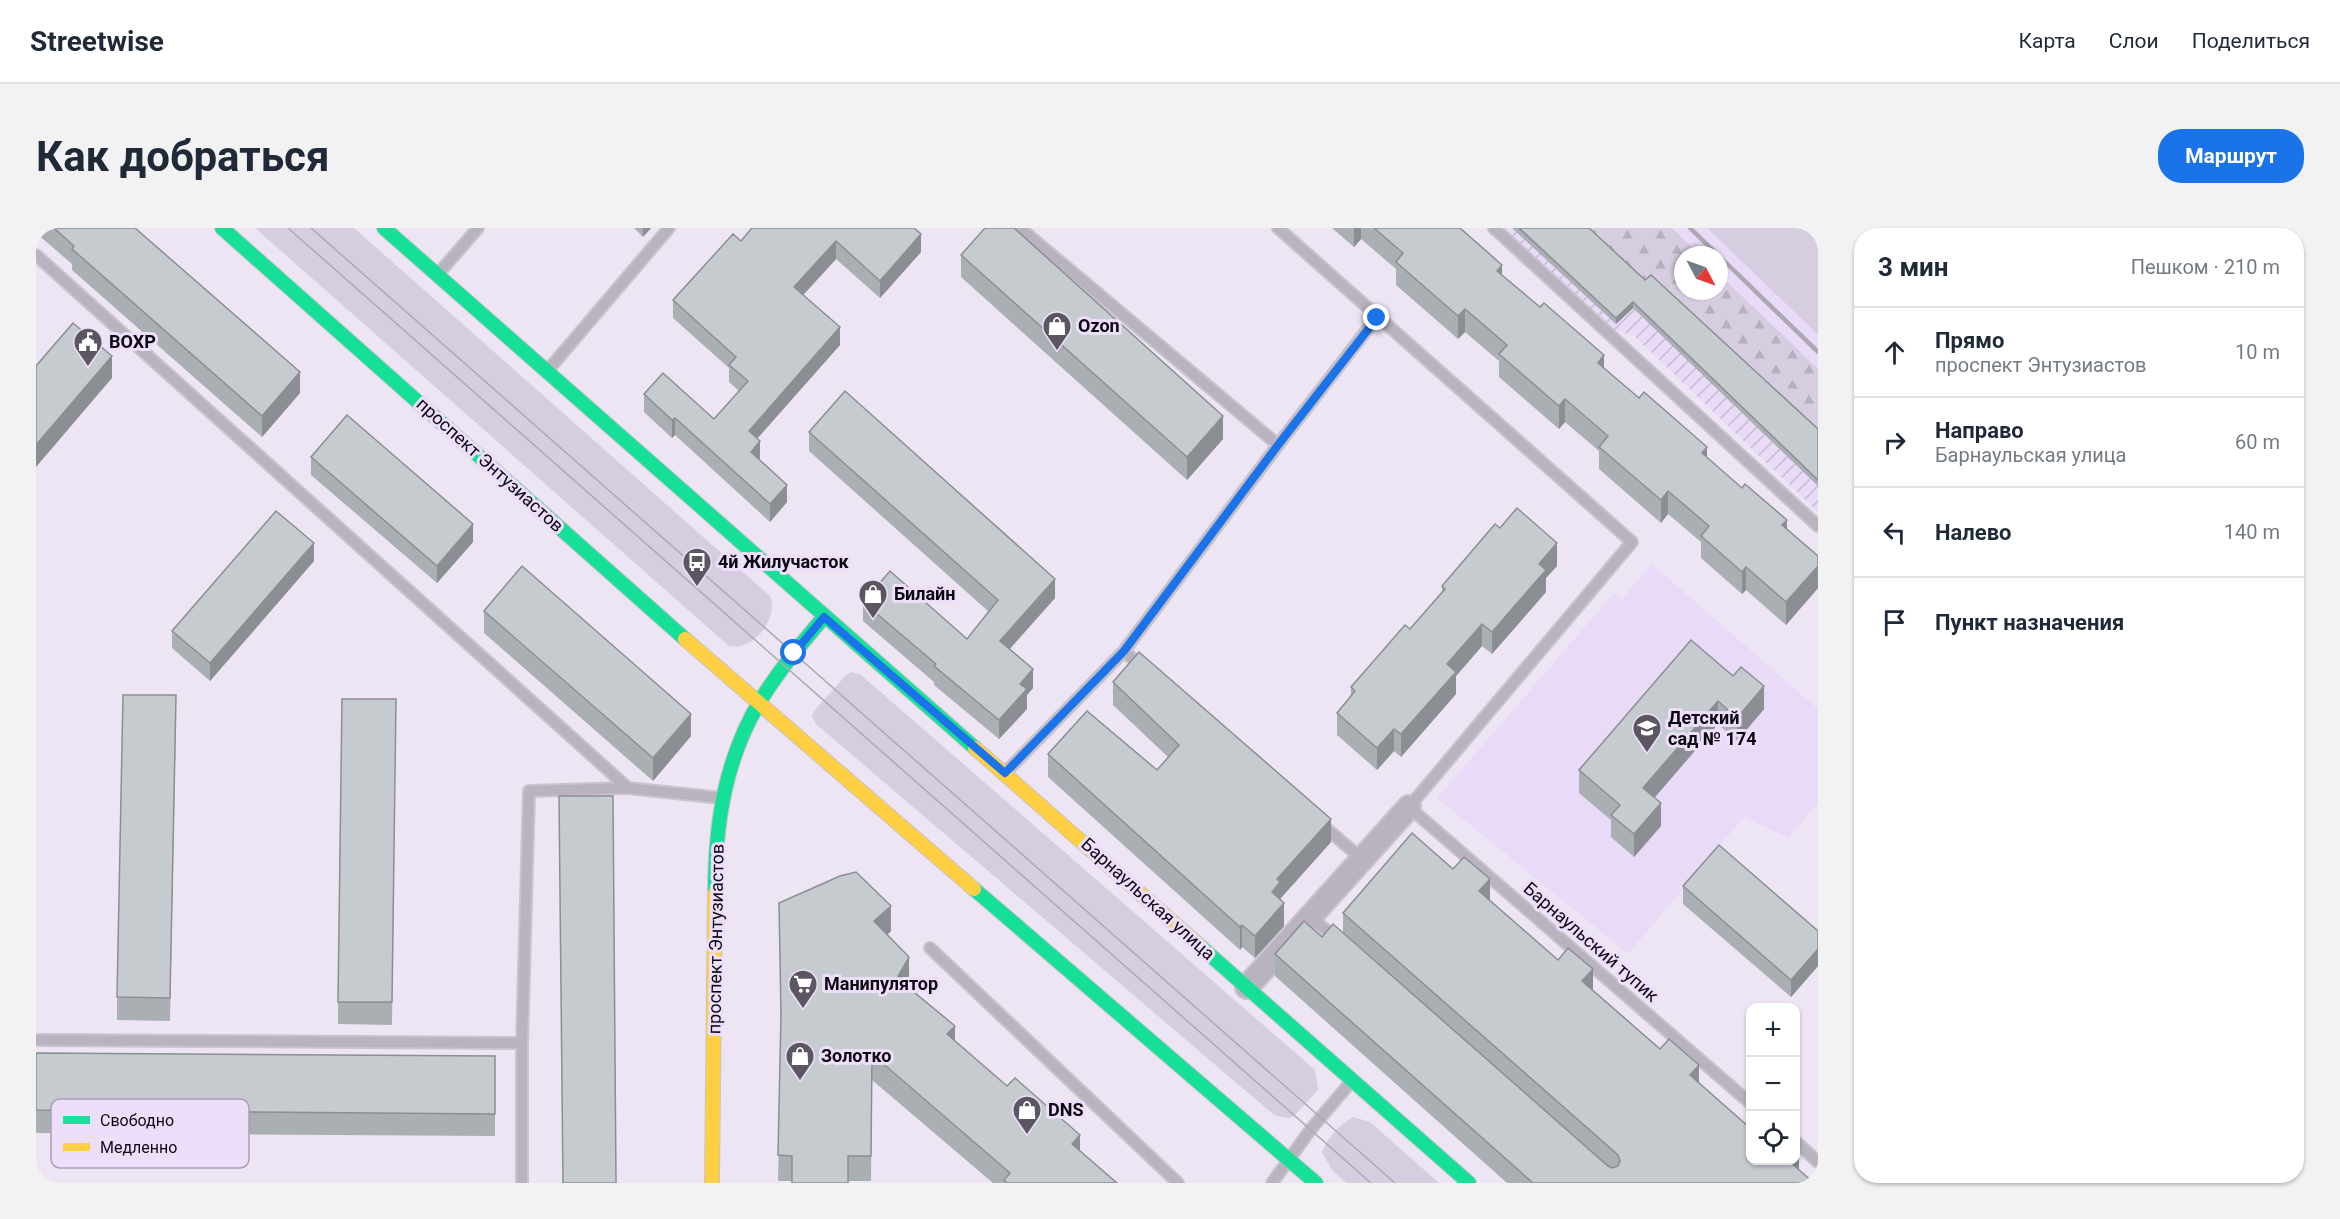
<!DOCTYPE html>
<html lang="ru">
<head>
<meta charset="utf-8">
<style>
  :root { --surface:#fff; --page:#f2f2f3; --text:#1f2937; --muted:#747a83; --line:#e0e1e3; --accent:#1a73e8 }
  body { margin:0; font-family:Roboto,sans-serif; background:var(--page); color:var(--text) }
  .controls { position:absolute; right:18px; bottom:18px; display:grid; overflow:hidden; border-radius:12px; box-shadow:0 2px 4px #0004 }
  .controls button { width:54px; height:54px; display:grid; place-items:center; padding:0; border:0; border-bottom:2px solid var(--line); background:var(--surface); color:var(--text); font:30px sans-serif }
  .compass { position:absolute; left:1638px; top:18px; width:54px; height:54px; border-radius:50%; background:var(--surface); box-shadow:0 2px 4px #0004; rotate:131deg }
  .stop { position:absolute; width:18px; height:18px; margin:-14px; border:4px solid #1a73e8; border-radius:50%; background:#fff }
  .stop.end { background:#1a73e8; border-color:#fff; box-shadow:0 2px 6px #0008 }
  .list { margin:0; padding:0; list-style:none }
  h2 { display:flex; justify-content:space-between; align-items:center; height:78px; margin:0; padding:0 24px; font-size:26px }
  h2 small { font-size:20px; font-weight:400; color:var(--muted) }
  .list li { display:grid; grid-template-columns:39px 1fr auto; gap:18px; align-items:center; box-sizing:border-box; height:90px; padding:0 24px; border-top:2px solid var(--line) }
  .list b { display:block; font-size:22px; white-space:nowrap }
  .list p { margin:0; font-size:20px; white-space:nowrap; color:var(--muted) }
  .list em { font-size:20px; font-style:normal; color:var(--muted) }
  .icon { flex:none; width:33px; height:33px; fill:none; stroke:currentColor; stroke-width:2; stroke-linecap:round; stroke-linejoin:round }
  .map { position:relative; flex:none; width:1782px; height:955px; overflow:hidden; border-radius:24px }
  header { display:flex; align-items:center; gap:36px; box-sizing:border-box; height:84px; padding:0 30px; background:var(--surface); border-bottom:2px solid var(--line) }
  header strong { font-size:28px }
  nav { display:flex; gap:33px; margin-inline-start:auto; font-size:21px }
  .intro { display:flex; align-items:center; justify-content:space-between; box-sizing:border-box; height:144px; padding:0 36px }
  h1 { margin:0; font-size:42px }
  .button { padding:15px 27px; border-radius:24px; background:var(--accent); color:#fff; font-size:21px; font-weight:700 }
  main { display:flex; gap:36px; padding:0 36px }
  aside { flex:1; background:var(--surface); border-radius:24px; box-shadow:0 2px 4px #0004 }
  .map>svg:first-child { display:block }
</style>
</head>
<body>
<header>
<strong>Streetwise</strong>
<nav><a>Карта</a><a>Слои</a><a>Поделиться</a></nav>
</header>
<div class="intro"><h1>Как добраться</h1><a class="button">Маршрут</a></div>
<main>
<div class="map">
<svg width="1782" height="955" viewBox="0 0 1782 955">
  <defs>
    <pattern id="industrial-furrows" width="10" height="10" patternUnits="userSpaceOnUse" patternTransform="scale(1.5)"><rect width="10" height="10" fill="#e9dbf7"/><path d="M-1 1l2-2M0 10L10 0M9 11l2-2" fill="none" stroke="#c7bad3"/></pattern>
    <pattern id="forest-firs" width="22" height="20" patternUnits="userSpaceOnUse" patternTransform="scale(1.5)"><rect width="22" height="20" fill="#d6cde0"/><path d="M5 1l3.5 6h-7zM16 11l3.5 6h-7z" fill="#b6afbf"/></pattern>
  </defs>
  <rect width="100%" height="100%" fill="#ede5f4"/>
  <!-- built -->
  <g fill="#e9dbf7">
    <path d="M1636 0H1671L1770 95 1782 107V141L1683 46V27H1664Z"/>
    <path d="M1616 336 1782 481V574L1753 610 1708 589 1592 726 1401 570 1578 365 1586 371Z"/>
  </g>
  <!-- industrial -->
  <path fill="url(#industrial-furrows)" d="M1465 0H1547L1782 207V284L1597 107 1576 102Z"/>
  <!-- green -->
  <g fill="#d6cde0">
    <path d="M219 0H318L735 369C741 393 718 422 693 418Z"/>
    <path d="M1671 0H1782V107L1770 95Z"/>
    <path d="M816 444 825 447 1279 842 1282 862 1257 889 1249 890 1238 887 780 496 776 489 778 483 810 447Z"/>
    <path d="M1317 889 1334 894 1403 955H1310L1296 942 1286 924C1292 909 1303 897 1317 889Z"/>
  </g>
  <!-- forest -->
  <path fill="url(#forest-firs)" d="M1547 0H1636L1664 27H1647V63H1683V46L1782 141V207L1609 58Z"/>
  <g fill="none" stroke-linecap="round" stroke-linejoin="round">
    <!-- lane casing -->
    <g stroke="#c9c3ce" stroke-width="14">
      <g id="lane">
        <path d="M984 0 1242 217"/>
        <path d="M1242 0 1596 314 1373 579 1714 875"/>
        <path d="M1458 0 1782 298"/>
        <path d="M0 27 592 560 685 570"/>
        <path d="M403 45 442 0"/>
        <path d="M513 141 633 0"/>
        <path d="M1107 440 1088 423 1242 217 1341 89"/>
        <path d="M969 545 1088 423"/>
        <path d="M1284 595 1326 631"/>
        <path d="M1274 688 1300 711"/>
        <path d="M894 720 1142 955"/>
        <path d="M0 812 486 815"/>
        <path d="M1760 914 1782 934"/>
        <path d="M486 955V815L493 563 592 560"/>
        <path d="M1236 955 1275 901 1314 855"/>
      </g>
    </g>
    <!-- street casing -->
    <g stroke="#c9c3ce" stroke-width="26">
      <path id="street" d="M1211 759 1373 579"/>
    </g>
    <!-- fast casing -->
    <g stroke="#c9c3ce" stroke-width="16">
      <g id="fast">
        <path d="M186 0 649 411"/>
        <path d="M348 0 939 520"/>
        <path d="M938 661 1280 955"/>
        <path d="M679 665C679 596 689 529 726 470 744 441 766 415 788 389"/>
        <path d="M1165 719 1433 955"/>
      </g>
    </g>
    <!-- slow casing -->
    <g stroke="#c9c3ce" stroke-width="16">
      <g id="slow">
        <path d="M649 411 938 661"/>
        <path d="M939 520 1165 719"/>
        <path d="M676 955 679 665"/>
      </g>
    </g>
    <!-- lane -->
    <use href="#lane" stroke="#b8b3be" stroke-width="10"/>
    <!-- street -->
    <use href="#street" stroke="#b8b3be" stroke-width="22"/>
    <!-- fast -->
    <use href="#fast" stroke="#16e098" stroke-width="14"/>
    <!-- slow -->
    <use href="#slow" stroke="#ffcf43" stroke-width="14"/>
    <!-- tram -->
    <g stroke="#ada9b3" stroke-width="1.5">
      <path d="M252 0 1335 955"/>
      <path d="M275 0 1359 955"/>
    </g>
    <!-- rail -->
    <g stroke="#ada9b3" stroke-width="4.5">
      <path d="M1654 0 1682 27"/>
      <path d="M1683 28 1782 124"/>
    </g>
  </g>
  <!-- wall -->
  <g fill="#aaafb3">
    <path d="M0 0H99L264 165 226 209 36 42V36L0 5Z"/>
    <path d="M598 0H615L607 9Z"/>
    <path d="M716 0 885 24 844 70 800 31 767 67 804 117 721 210 724 230 723 231 751 274 734 294 639 207 636 210 608 184V166L678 191 703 163 693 154V140L637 90V72L705 13Z"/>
    <path d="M1296 0H1424L1466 47 1568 140 1782 328V360L1750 397 1710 362 1706 366 1665 330V314L1632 286 1625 295 1563 241V223L1529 194 1523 201 1463 149V133L1429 104 1422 111 1360 57V41L1325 11 1318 19Z"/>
    <path d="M1476 0H1553L1609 52 1782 201V258L1597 80 1580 96Z"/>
    <path d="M925 27 1187 211 1151 252 925 49Z"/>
    <path d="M773 204 1019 370 973 421 997 460 991 467V481L963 511 898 457V454L827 393V374L931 411 953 384 773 223Z"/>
    <path d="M275 229 437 314 401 355 275 247Z"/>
    <path d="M1464 300 1521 338 1510 350V364L1456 426 1446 418 1420 448V466L1365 529 1358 523 1341 542 1301 507V485L1315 468V459L1374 401 1406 364V358Z"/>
    <path d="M278 333 174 453 136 420V403Z"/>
    <path d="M448 383 655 508 617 553 448 405Z"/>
    <path d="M1655 412 1728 481 1701 513 1682 496 1618 570 1625 598 1598 629 1575 609V592L1543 565V542Z"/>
    <path d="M1077 454 1295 614 1244 671 1248 698 1219 730 1206 719 1204 722 1012 549V526L1121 542 1132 529 1077 477Z"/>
    <path d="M360 471 356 797 302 796V774Z"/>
    <path d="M140 490 134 793 81 792V769Z"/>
    <path d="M1647 658 1782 703V738L1755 769 1647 676Z"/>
    <path d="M1454 673 1557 762 1778 955H1471L1239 748V726L1286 709 1307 704V685Z"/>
    <path d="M743 675 855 703 851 707 873 754 871 758 919 813 1081 955H957L836 852 835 953H742L745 799Z"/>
    <path d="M0 825 459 828V908L0 905Z"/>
  </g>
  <!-- shaded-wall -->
  <g fill="#8b8e92">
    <path d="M607 0H615L607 9Z"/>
    <path d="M1318 0H1325V11L1318 19Z"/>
    <path d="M885 6V24L844 70V53Z"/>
    <path d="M800 13V31L758 77V59Z"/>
    <path d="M1466 37V60L1461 43Z"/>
    <path d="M1597 74V80L1580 96V90Z"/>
    <path d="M1429 81V104L1422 111V88Z"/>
    <path d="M804 99V117L713 220V203Z"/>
    <path d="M1568 127V150L1562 135Z"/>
    <path d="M76 128V150L0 239V217Z"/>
    <path d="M264 144V165L226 209V188Z"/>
    <path d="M1529 171V194L1523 201V178Z"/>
    <path d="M1187 188V211L1151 252V229Z"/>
    <path d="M639 190V207L636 210V192Z"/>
    <path d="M724 213V230L715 241V224Z"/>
    <path d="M1671 219V242L1666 225Z"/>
    <path d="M751 257V274L734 294V276Z"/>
    <path d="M1632 263V286L1625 295V272Z"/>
    <path d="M1751 292V315L1746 297Z"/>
    <path d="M437 296V314L401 355V338Z"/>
    <path d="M278 315V333L174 453V435Z"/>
    <path d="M1521 315V338L1510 350V364L1456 426V404L1503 336Z"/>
    <path d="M1782 338V360L1750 397V374Z"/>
    <path d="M1710 339V362L1706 366V344Z"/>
    <path d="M1019 351V370L964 432V413Z"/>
    <path d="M1446 396V418L1420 448V466L1365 529V506L1411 436Z"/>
    <path d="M997 441V460L991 467V481L963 511V492L984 456Z"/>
    <path d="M1728 458V481L1701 513V490Z"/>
    <path d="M1682 473V496L1607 583V560Z"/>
    <path d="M655 486V508L617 553V530Z"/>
    <path d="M1358 501V523L1341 542V520Z"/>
    <path d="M1625 575V598L1598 629V606Z"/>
    <path d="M1295 591V614L1244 671V677L1236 664 1241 651Z"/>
    <path d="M1454 651V674L1443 663Z"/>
    <path d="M1248 675V698L1219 730V708Z"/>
    <path d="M855 678V703L838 719V693Z"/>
    <path d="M1206 697V719L1204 722V699Z"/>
    <path d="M1782 721V738L1755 769V752Z"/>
    <path d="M873 729V754L861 775V750Z"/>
    <path d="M1557 741V763L1546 753Z"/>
    <path d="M919 798V823L911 806Z"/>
    <path d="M1663 837V859L1654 847Z"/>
    <path d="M1044 907V932L1036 916Z"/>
    <path d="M1763 924V947L1754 934 1756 933H1760V928Z"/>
  </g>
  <!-- building -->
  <g fill="#c6cbd0" stroke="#8b8e92" stroke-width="1.5">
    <path d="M18 0H99L264 144 226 188 36 21 38 18Z"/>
    <path d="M716 0H878L885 6 844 53 800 13 758 59 804 99 713 203 724 213 715 224 751 257 734 276 639 190 636 192 608 166 627 145 678 191 712 153 693 137 700 129 637 72 697 6 705 13Z"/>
    <path d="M949 0H978L1187 188 1151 229 925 27Z"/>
    <path d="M1338 0H1424L1466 37 1461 43 1504 79 1508 75 1568 127 1562 135 1603 170 1608 164 1671 219 1666 225 1706 260 1709 256 1751 292 1746 297 1782 328V338L1750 374 1710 339 1706 344 1665 308 1673 298 1632 263 1625 272 1563 219 1572 208 1529 171 1523 178 1463 126 1471 117 1429 81 1422 88 1360 34 1367 25Z"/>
    <path d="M1483 0H1553L1609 52 1615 47 1782 201V252L1597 74 1580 90Z"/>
    <path d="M37 95 76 128 0 217V138Z"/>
    <path d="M809 163 1019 351 964 413 997 441 984 456 991 461 963 492 898 438 900 436 827 374 854 343 931 411 962 372 773 204Z"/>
    <path d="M311 187 437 296 401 338 275 229Z"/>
    <path d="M1481 280 1521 315 1503 336 1510 342 1456 404 1446 396 1411 436 1420 444 1365 506 1358 501 1341 520 1301 485 1319 463 1315 459 1369 397 1374 401 1409 361 1406 358 1459 296 1464 300Z"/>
    <path d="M240 283 278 315 174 435 136 403Z"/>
    <path d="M486 338 655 486 617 530 448 383Z"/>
    <path d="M1655 412 1697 448 1705 439 1728 458 1701 490 1682 473 1607 560 1625 575 1598 606 1575 587 1584 577 1543 542Z"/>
    <path d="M1103 424 1295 591 1241 651 1244 654 1236 664 1248 675 1219 708 1206 697 1204 699 1012 526 1051 483 1121 542 1143 517 1077 454Z"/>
    <path d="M87 467H140L134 770 81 769Z"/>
    <path d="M306 471H360L356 774H302Z"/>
    <path d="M523 568H577L580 955H527Z"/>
    <path d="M1376 605 1417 641 1428 629 1454 651 1443 663 1522 732 1532 720 1557 741 1546 753 1624 821 1633 811 1663 837 1654 847 1714 900V933H1756L1754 934 1778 955H1497L1239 726 1268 693 1286 709 1297 696 1572 938 1576 940 1582 938 1584 933 1582 927 1307 685Z"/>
    <path d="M1683 617 1782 703V721L1755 752 1647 658Z"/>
    <path d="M820 644 855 678 838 693 873 729 861 750 919 798 911 806 971 858 979 850 1044 907 1036 916 1081 955H971L968 952 974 945 836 826 835 928H812V955H756V928L742 927 745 786 743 675 804 648Z"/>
    <path d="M0 825 459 828V886L0 882Z"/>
    <path d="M1760 921 1763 924 1760 928Z"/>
  </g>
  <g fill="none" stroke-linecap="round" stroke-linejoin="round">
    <!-- route -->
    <path stroke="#1a73e8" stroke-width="8" d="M758 425 788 389 969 545 1088 423 1242 217 1341 90"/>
  </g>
  <!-- icons -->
  <defs>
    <g id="shop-pin" transform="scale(1.5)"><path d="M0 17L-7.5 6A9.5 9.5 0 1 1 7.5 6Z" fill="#5c5562" stroke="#eddffa"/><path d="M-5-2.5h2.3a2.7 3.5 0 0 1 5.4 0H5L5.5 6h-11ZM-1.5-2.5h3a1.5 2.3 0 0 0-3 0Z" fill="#fff"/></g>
    <g id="civic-pin" transform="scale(1.5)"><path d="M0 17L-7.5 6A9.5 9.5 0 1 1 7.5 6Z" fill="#5c5562" stroke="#eddffa"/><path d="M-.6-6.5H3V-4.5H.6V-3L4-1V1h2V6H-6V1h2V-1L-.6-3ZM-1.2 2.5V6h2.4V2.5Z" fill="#fff"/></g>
    <g id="bus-pin" transform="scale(1.5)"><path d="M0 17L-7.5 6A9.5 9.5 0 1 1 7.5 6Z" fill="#5c5562" stroke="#eddffa"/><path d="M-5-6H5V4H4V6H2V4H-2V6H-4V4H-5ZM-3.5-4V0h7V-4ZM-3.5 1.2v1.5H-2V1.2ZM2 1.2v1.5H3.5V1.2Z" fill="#fff"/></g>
    <g id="school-pin" transform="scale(1.5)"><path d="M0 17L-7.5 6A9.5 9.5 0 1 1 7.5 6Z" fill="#5c5562" stroke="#eddffa"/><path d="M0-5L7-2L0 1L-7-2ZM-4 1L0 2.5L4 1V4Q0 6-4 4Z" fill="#fff"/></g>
    <g id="supermarket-pin" transform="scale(1.5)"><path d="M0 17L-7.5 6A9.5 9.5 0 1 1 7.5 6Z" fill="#5c5562" stroke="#eddffa"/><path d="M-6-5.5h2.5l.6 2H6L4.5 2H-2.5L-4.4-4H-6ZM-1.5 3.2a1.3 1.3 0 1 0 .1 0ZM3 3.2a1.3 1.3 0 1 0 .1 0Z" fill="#fff"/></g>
  </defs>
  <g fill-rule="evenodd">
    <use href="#shop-pin" x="1021" y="98"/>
    <use href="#civic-pin" x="52" y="114"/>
    <use href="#bus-pin" x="661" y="334"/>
    <use href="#shop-pin" x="837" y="366"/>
    <use href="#school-pin" x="1611" y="500"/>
    <use href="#supermarket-pin" x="767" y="756"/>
    <use href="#shop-pin" x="764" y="828"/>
    <use href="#shop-pin" x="991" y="882"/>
  </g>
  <g text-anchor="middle" stroke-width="6" stroke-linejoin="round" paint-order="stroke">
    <!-- poi labels -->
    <g font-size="18" font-weight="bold" fill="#0e0813" stroke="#eddffa" text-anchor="start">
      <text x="1042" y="104">Ozon</text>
      <text x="73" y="120">ВОХР</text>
      <text x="682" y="340">4й Жилучасток</text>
      <text x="858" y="372">Билайн</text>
      <text x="1632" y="496">Детский<tspan x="1632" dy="21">сад № 174</tspan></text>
      <text x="788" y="762">Манипулятор</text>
      <text x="785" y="834">Золотко</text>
      <text x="1012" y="888">DNS</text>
    </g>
    <!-- street labels -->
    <g font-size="18" fill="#0e0813" stroke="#eddffa">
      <text transform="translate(454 237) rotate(42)" y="6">проспект Энтузиастов</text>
      <text transform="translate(1112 671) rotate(42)" y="6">Барнаульская улица</text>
      <text transform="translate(680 711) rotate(-89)" y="6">проспект Энтузиастов</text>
      <text transform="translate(1555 714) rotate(41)" y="6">Барнаульский тупик</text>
    </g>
  </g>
  <!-- legend -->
  <rect x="15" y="871" width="198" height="69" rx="9" fill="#eddffa" stroke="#aa9eb5" stroke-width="1.5"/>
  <rect x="27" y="888" width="27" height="8" fill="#16e098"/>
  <rect x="27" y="915" width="27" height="8" fill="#ffcf43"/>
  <g font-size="16" fill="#0e0813">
    <text x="64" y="898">Свободно</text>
    <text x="64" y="925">Медленно</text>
  </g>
</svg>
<div class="controls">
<button>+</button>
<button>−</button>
<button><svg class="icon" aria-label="locate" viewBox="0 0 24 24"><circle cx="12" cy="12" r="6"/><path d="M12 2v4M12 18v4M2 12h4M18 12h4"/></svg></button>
</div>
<svg class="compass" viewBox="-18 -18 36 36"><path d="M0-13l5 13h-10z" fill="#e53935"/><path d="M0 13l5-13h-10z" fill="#747a83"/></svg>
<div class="stop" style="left:758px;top:425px"></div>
<div class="stop end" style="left:1341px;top:90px"></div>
</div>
<aside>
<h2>3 мин<small>Пешком · 210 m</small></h2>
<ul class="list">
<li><svg class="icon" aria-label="ahead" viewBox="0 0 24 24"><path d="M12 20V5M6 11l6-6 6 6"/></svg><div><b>Прямо</b><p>проспект Энтузиастов</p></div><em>10 m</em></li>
<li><svg class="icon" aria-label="right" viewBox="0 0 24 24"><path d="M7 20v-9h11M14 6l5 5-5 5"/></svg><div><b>Направо</b><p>Барнаульская улица</p></div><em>60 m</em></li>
<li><svg class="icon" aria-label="left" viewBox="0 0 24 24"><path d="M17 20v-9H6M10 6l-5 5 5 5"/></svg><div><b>Налево</b></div><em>140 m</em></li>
<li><svg class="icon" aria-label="arrive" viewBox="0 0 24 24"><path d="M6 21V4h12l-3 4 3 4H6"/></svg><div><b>Пункт назначения</b></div></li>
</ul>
</aside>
</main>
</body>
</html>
